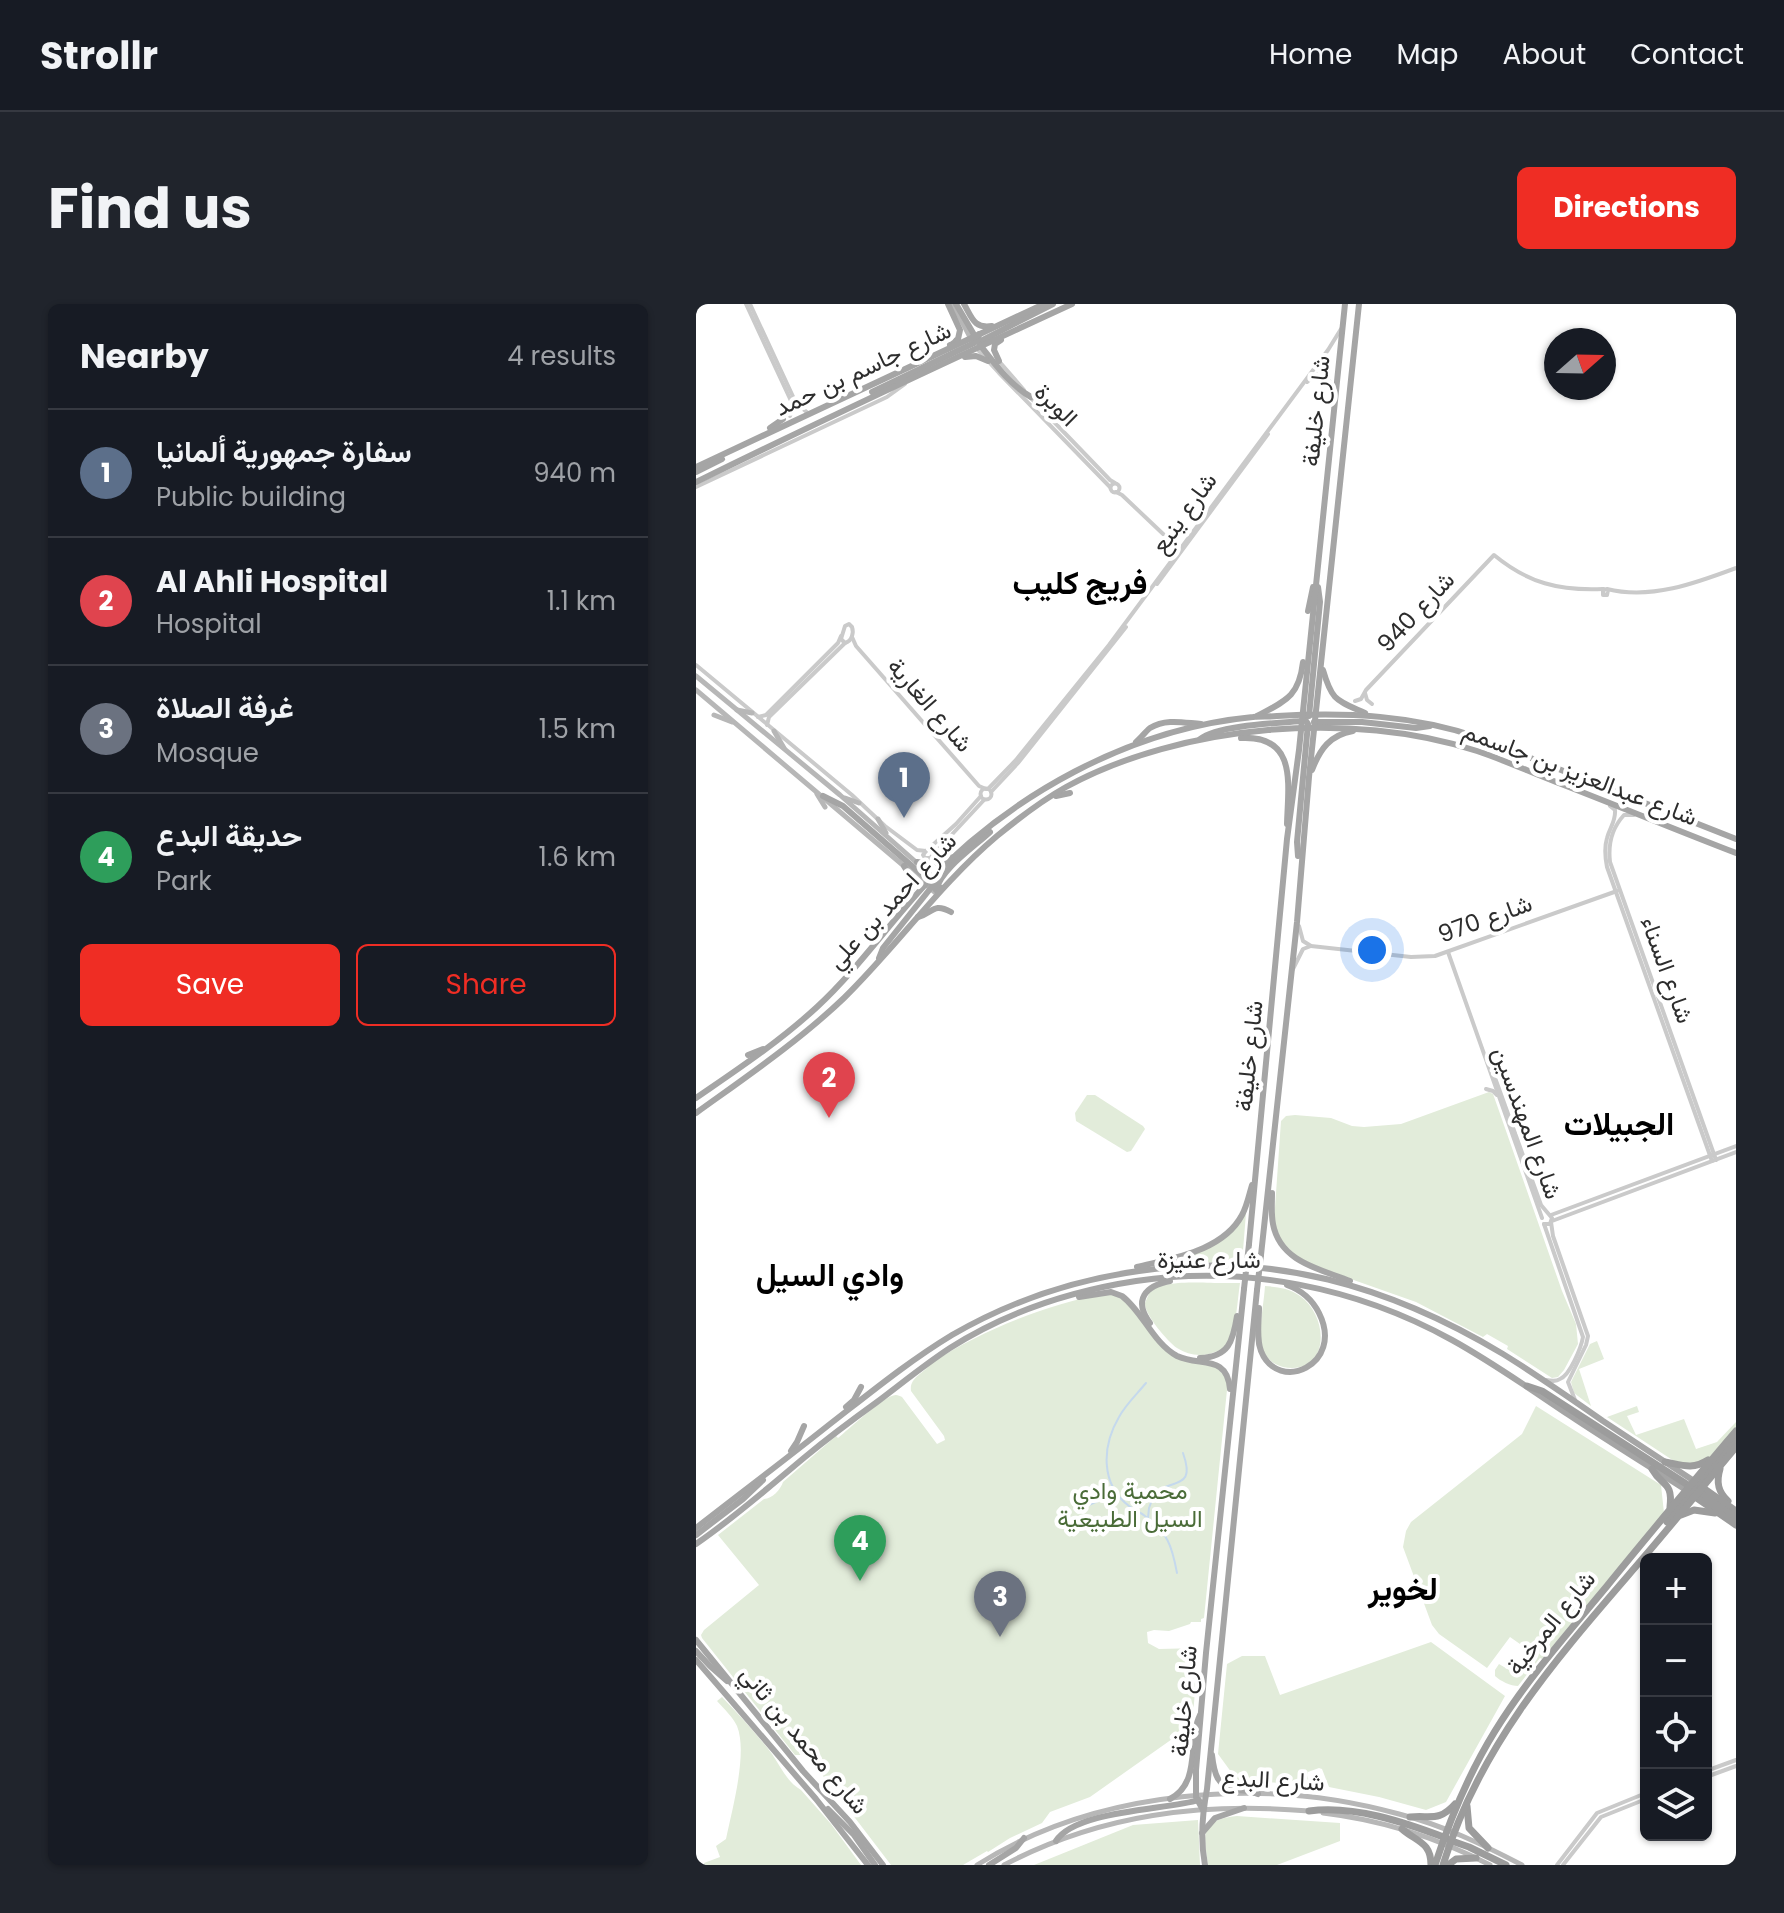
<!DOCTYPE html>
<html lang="en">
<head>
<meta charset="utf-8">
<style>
  :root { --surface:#171b24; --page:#20242c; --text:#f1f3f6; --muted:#9ea1a6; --line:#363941; --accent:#ef2d24 }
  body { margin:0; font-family:Poppins,Vazirmatn,sans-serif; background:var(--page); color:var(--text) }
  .controls { position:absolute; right:24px; bottom:24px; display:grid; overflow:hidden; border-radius:12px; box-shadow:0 2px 6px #0004 }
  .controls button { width:72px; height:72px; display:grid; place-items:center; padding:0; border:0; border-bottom:2px solid var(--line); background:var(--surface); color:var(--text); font:40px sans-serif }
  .compass { position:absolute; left:848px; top:24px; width:72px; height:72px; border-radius:50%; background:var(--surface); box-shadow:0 2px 6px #0004; rotate:70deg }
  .you { position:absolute; left:676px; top:646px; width:28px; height:28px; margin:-20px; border:6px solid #fff; border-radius:50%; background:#1a73e8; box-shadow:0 0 0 12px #1a73e833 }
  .badge { display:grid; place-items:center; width:52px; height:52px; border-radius:50%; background:var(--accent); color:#fff; font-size:26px; font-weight:700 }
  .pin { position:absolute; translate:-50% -66px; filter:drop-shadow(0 2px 4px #0008) }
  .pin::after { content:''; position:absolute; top:42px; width:28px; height:24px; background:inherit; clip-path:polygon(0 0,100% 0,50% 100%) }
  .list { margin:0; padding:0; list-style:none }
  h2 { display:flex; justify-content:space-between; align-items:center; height:104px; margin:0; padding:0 32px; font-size:34px }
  h2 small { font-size:26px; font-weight:400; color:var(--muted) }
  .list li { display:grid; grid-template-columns:52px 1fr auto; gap:24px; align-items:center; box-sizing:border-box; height:128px; padding:0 32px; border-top:2px solid var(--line) }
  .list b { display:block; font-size:30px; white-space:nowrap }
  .list p { margin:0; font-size:26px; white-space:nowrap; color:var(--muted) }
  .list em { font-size:26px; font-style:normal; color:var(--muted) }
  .actions { display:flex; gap:16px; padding:24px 32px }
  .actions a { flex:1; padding:18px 0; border:2px solid var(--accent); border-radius:12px; text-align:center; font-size:28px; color:var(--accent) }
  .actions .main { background:var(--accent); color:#fff }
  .icon { flex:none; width:44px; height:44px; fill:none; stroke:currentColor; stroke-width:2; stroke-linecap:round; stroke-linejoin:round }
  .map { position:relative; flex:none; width:1040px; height:1561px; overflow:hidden; border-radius:12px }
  header { display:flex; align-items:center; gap:48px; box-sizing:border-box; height:112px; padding:0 40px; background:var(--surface); border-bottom:2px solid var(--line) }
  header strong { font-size:38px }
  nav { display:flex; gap:44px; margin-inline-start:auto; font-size:28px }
  .intro { display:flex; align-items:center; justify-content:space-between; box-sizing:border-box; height:192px; padding:0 48px }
  h1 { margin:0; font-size:56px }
  .button { padding:20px 36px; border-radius:12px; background:var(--accent); color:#fff; font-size:28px; font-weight:700 }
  main { display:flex; gap:48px; padding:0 48px }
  aside { flex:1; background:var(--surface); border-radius:12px; box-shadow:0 2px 6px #0004 }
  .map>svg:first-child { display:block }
</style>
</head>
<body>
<header>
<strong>Strollr</strong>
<nav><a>Home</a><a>Map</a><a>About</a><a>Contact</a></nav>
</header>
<div class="intro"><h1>Find us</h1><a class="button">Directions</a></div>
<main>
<aside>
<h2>Nearby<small>4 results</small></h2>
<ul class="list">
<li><span class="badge" style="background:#5c6f8a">1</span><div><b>سفارة جمهورية ألمانيا</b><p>Public building</p></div><em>940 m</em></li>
<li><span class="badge" style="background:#e0444e">2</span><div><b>Al Ahli Hospital</b><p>Hospital</p></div><em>1.1 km</em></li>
<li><span class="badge" style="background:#6b7280">3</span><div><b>غرفة الصلاة</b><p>Mosque</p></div><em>1.5 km</em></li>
<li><span class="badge" style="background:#2e9e5b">4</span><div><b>حديقة البدع</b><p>Park</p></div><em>1.6 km</em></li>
</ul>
<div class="actions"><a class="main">Save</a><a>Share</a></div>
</aside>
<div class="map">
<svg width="1040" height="1561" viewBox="0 0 1040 1561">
  <rect width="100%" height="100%" fill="#fff"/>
  <!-- green -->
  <g fill="#e2ecda">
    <path d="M793 788 797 790 802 804 866 987 880 1020 882 1040 868 1066 862 1073 856 1074 811 1045 812 1042 791 1030 787 1033 720 998 618 962 599 951 585 936 578 918 585 817 590 812 599 811 635 814 656 822 668 823 705 820Z"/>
    <path d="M391 791H399L447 822 449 825 435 847 431 848 380 817 379 809Z"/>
    <path d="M550 909 546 959 477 958 513 944Z"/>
    <path d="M527 979H544C541 998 541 1023 531 1040 528 1046 522 1047 516 1049 504 1053 492 1051 481 1044 472 1038 448 1010 449 999 450 997 453 989 454 988 466 975 510 979 527 979Z"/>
    <path d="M569 982C582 983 593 984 604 992 634 1013 634 1072 587 1063 577 1061 569 1053 566 1043 562 1027 568 999 569 982Z"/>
    <path d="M411 989 429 995 476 1050 518 1060 532 1076 508 1314 505 1315V1318H495L494 1320 473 1327 458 1326 451 1328 452 1339 463 1345 503 1344 496 1421 394 1493 354 1508 346 1519 314 1534 292 1548 291 1547 267 1561H195L111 1451H99L6 1334 5 1331 8 1326 63 1281 22 1231 68 1195C76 1195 85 1185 87 1178L140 1132 142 1134C152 1126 190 1090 200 1091 202 1091 204 1092 206 1093L241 1140 249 1136 248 1132 215 1087C213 1073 228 1070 235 1059 289 1025 349 1001 411 989Z"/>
    <path d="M901 1037 908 1055 883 1065 895 1102 878 1089 875 1078 894 1040Z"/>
    <path d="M840 1102 965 1181 968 1209 846 1355 844 1354 822 1382C815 1382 804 1377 799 1372V1366L803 1360 818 1369 833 1350H838L814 1333 791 1364 743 1330 736 1321 707 1243 710 1227 715 1218 826 1130Z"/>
    <path d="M941 1102 943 1108 931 1112 940 1131 988 1115 1000 1145 1021 1138 1040 1118V1123L1012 1155 1004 1159H981L911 1113Z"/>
    <path d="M735 1338 809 1392 750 1498 730 1506 683 1493 633 1483 626 1465 623 1464 612 1468 611 1471 613 1477 611 1481 541 1476 522 1450 531 1360 546 1352H569L584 1391Z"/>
    <path d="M26 1393C43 1411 61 1430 76 1450 85 1463 90 1477 105 1486L135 1520 165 1561H9L8 1559 24 1553 20 1542 30 1535C36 1506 52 1449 41 1422 37 1413 28 1405 21 1397Z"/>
    <path d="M541 1512 644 1519V1537L581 1561H512C508 1530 503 1516 541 1512Z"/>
    <path d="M502 1516 504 1561H338L437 1521Z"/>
  </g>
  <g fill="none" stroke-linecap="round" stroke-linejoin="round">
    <!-- stream -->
    <g stroke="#c5d9ed" stroke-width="2">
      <path d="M450 1079C441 1090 430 1100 423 1113 406 1142 404 1180 433 1202 438 1206 444 1208 449 1212 472 1229 476 1242 481 1269"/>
      <path d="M379 1200 393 1201 419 1189"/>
      <path d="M452 1214 453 1204 459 1188C481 1175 499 1183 487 1149"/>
    </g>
    <!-- tertiary -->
    <g stroke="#cacaca" stroke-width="4">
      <path d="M50 0 96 99V105L94 112"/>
      <path d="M54 0 100 99 113 110"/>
      <path d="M281 45 303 69 414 183"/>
      <path d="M302 56 328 86"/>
      <path d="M611 78C630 58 636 79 637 95"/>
      <path d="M334 93 414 176 419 179"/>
      <circle cx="419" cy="184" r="4.5"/>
      <path d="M0 183 191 93 209 80"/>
      <path d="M420 188 426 191 484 246"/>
      <path d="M461 280 572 130"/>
      <path d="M907 285 912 286 911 291H907Z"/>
      <path d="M911 285C955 296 1000 279 1040 264"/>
      <path d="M153 320 156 323C158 329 156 337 149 339L145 335 149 322Z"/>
      <path d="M156 333 160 342 283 482 290 485"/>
      <path d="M0 361 156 491 189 522 221 546 230 547"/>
      <path d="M669 389 671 396 676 400"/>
      <path d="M659 397 665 395 670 386 798 251C832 279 863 287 907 285"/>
      <path d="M62 413 70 411 142 339 145 332"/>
      <path d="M71 421 73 413 149 339"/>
      <circle cx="290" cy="490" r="5.5"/>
      <path d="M292 485 320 456 413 341 632 46 645 25"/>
      <path d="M295 488 322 459 430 323"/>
      <path d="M285 492 260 520 230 547 227 551 229 554H234L288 496"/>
      <path d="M914 502 919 506C920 517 914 523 911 534 908 544 909 553 911 563L1016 857"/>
      <path d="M938 511H928C916 524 912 541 914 558L1020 856"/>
      <path d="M603 622 607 637 615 642 715 653 739 652 921 587"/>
      <path d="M752 648 846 914"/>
      <path d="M597 665 607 645 615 642"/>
      <path d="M794 760 845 901 856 914 854 920H848"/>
      <path d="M790 785 797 787 801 791"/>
      <path d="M855 911 1040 842"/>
      <path d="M856 917 1040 848"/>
      <path d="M855 918 857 932 892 1032 890 1041 872 1078 879 1096"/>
      <path d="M848 920 887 1033C885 1044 874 1071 864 1075 860 1078 855 1077 850 1076"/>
      <path d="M1010 1467 1040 1456"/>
      <path d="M1010 1473 1040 1462"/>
      <path d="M861 1561 901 1509 950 1489"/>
      <path d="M867 1561 905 1513 950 1495"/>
    </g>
    <!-- secondary -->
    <g stroke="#b7b7b7" stroke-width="5">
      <path d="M257 0 276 37"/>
      <path d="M0 372 144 491 238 574"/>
      <path d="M0 386 241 590"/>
      <path d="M41 406 56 409"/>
      <path d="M18 411 36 418"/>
      <path d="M78 427 88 444"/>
      <path d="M121 490 129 503"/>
      <path d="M149 494 163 499"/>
      <path d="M182 515 190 529"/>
      <path d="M627 1509C686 1516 742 1534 794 1561"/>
      <path d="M281 1561C401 1485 567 1472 703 1510 746 1521 786 1540 826 1561"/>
      <path d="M308 1561C405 1510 506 1498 613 1507"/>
    </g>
    <!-- primary -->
    <g stroke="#a5a5a5" stroke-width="6">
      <path d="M252 0 264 26 262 35 254 41"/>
      <path d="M260 0 280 34"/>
      <path d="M268 0C276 14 278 25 296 22"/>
      <path d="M283 38 357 0"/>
      <path d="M284 41C298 59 315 82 335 93"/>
      <path d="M269 53 280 52 292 57"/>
      <path d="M303 57 298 46 299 40 305 36"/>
      <path d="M176 88 278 39 282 36 283 30"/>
      <path d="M74 124 87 115"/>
      <path d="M0 163 348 0"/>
      <path d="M0 168 26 155"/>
      <path d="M0 178C124 117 250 58 376 0"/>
      <path d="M612 307 617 283"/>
      <path d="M627 366C636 397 640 396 669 409"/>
      <path d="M561 412C589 397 603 393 607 358"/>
      <path d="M613 412 624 298 622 283"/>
      <path d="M618 418H666L720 424 734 422"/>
      <path d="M545 434C602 431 592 481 591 520"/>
      <path d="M504 435C522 421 582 419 606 417"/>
      <path d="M440 438C445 434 449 428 454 424 470 414 489 419 505 420"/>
      <path d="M616 466C624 445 634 431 657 427"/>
      <path d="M127 492 147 502 239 582 246 584"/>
      <path d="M360 492 374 489"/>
      <path d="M602 552 601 538 612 420 606 411"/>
      <path d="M221 558C233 561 244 560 254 552"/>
      <path d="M208 562C218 577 218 583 211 599"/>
      <path d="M240 586C245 565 278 543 294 528"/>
      <path d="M222 613C237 609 237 598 255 608"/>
      <path d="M183 654 187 644 238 580"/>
      <path d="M52 751 67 745"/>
      <path d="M0 794C42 765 83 738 121 703 161 666 192 621 229 581 314 491 433 425 557 413 565 412 573 413 581 412 650 408 719 411 784 434L1040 535"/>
      <path d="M0 809C50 773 103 737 148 694 201 642 244 580 301 532 323 514 345 497 370 483 485 420 657 406 781 447 808 456 834 468 860 478 920 501 980 526 1040 549"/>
      <path d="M576 889C576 899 575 910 577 920 584 958 624 965 654 977"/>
      <path d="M553 940 591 535 603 446 649 0"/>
      <path d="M565 951 601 618 613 473 663 0"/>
      <path d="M441 963C477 954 527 947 546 911 551 902 553 891 556 881"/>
      <path d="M383 993 415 988 426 992C447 1008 457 1039 481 1052 504 1063 531 1050 534 1085"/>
      <path d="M563 1004C563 1018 560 1034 565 1047 582 1090 649 1061 623 1009 616 995 605 986 591 981"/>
      <path d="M454 1019C437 996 449 982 474 977"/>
      <path d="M504 1054C533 1053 537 1037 541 1012"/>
      <path d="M150 1103 158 1096 165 1083"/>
      <path d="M95 1147 101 1138 108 1122"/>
      <path d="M0 1224C45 1189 90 1155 134 1120 174 1089 213 1057 256 1031 313 998 378 976 443 967 575 947 694 982 807 1050 841 1071 874 1094 907 1117 937 1137 968 1157 998 1177"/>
      <path d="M0 1231 47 1195 67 1176"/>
      <path d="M0 1240C38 1214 73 1183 109 1153 132 1134 156 1116 181 1098 205 1080 228 1061 254 1044 309 1009 375 987 440 977 549 961 660 983 756 1036 796 1058 834 1085 873 1111 912 1137 951 1161 990 1186"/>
      <path d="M0 1336 107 1467 154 1518 187 1561"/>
      <path d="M0 1347 14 1362 31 1377"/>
      <path d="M0 1356 120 1495 172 1561"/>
      <path d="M516 1451C518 1469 521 1484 542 1486 550 1487 554 1486 562 1490"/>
      <path d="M474 1495C506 1478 491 1437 504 1411"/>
      <path d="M132 1505 158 1531 179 1561"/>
      <path d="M507 1506 500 1493V1466L510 1349 548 985"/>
      <path d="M506 1529 519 1514 548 1504"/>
      <path d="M360 1537C380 1506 470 1506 503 1496"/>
      <path d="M293 1561 320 1544 328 1534"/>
      <path d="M509 1561C504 1535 506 1511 511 1485L561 986"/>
    </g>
    <!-- trunk -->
    <g stroke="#9c9c9c" stroke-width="7">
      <path d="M831 1082 846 1087 995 1183"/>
      <path d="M969 1158C986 1161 996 1166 1012 1156"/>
      <path d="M956 1165C966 1183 977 1177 974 1203"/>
      <path d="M1024 1165C1020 1178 1022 1188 1032 1197"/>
      <path d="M1003 1181 1040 1207"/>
      <path d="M999 1186 1040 1135"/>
      <path d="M1000 1186 1040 1214"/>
      <path d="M995 1190 1040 1221"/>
      <path d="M985 1211 998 1206 1019 1209"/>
      <path d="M971 1218 996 1187 998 1180"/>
      <path d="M771 1502 773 1524 792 1544"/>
      <path d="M613 1507C658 1501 708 1518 750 1534"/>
      <path d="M714 1513C735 1511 743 1518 759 1500"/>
      <path d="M706 1525C721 1538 735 1538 735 1561"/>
      <path d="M753 1536 773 1543 810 1561"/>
      <path d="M739 1561C754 1515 773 1469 799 1427 831 1375 872 1329 911 1282 953 1230 997 1178 1040 1127"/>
      <path d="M747 1561C784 1440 861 1354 942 1260 975 1222 1007 1182 1040 1143"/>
      <path d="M752 1561 760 1555 780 1554"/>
    </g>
    <!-- primary-bridge -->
    <g stroke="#a5a5a5" stroke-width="6">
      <path d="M548 985 553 940"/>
      <path d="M561 986 565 951"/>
    </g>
  </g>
  <g text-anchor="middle" stroke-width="8" stroke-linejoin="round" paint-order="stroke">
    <!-- street labels -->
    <g font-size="24" fill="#2d2d2d" stroke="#fff">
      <text transform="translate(167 65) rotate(-25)" y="8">شارع جاسم بن حمد</text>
      <text transform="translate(360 101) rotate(45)" y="8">الوبرة</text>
      <text transform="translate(620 107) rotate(-84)" y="8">شارع خليفة</text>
      <text transform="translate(488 209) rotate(-54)" y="8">شارع ينبع</text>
      <text transform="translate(720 308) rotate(-47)" y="8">شارع 940</text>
      <text transform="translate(234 401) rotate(49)" y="8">شارع الغارية</text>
      <text transform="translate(884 470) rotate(21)" y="8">شارع عبدالعزيز بن جاسمم</text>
      <text transform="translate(196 597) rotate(-47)" y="8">شارع احمد بن علي</text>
      <text transform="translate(789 615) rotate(-20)" y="8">شارع 970</text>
      <text transform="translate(971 666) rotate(70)" y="8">شارع السناء</text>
      <text transform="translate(553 752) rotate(-84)" y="8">شارع خليفة</text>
      <text transform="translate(831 819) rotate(70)" y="8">شارع المهندسين</text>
      <text x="513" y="964">شارع عنيزة</text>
      <text transform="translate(855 1319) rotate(-51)" y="8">شارع المرخية</text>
      <text transform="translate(488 1397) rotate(-85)" y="8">شارع خليفة</text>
      <text transform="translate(108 1436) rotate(50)" y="8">شارع محمد بن ثاني</text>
      <text transform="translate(577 1476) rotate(3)" y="8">شارع البدع</text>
    </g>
    <!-- park labels -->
    <g font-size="24" fill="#4a6c38" stroke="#fff">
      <text x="434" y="1195">محمية وادي<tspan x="434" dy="28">السيل الطبيعية</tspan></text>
    </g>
    <!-- district labels -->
    <g font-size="32" font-weight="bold" fill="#000" stroke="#fff">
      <text x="384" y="290">فريج كليب</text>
      <text x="923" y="831">الجبيلات</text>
      <text x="134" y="982">وادي السيل</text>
      <text x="707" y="1296">لخوير</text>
    </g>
  </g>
</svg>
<div class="controls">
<button>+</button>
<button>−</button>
<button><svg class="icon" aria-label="locate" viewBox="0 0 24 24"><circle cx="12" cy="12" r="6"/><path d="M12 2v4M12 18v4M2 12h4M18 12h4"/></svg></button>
<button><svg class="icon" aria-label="layers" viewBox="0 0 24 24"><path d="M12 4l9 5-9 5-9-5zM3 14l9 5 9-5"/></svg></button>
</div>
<svg class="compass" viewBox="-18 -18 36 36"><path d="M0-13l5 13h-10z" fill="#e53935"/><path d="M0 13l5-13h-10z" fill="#9ea1a6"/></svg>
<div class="you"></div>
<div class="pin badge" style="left:208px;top:514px;background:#5c6f8a">1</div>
<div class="pin badge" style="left:133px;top:814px;background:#e0444e">2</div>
<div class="pin badge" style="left:304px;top:1333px;background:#6b7280">3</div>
<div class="pin badge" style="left:164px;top:1277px;background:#2e9e5b">4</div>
</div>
</main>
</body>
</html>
